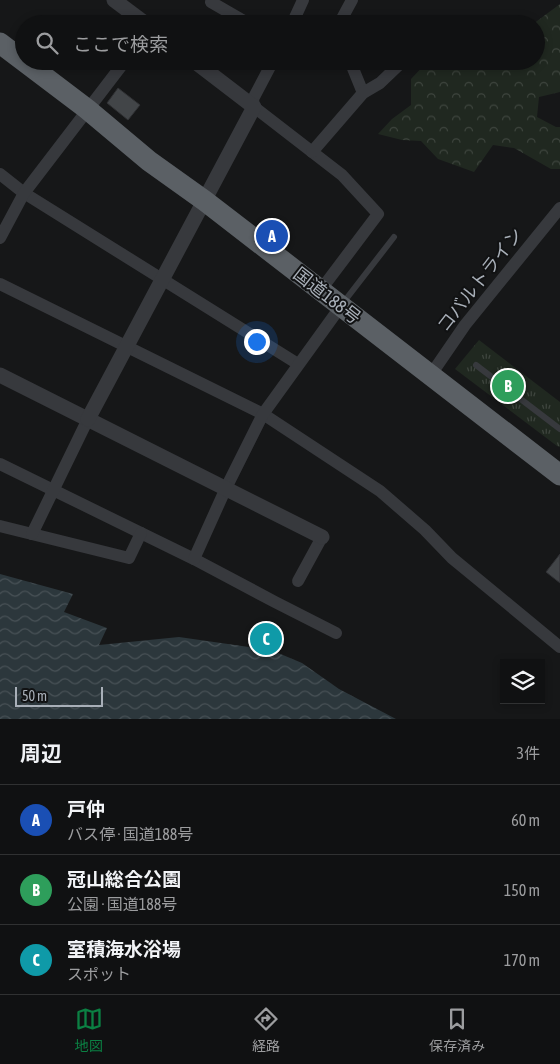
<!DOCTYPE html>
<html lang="ja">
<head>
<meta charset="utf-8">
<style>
  :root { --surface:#101112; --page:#1e1f20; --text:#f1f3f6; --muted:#9c9d9f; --line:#303132; --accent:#0b8043 }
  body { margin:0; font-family:"Asap Condensed","Noto Sans JP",sans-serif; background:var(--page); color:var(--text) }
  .controls { position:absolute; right:15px; bottom:15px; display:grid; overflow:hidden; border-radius:0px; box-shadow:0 2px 8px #0003 }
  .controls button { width:45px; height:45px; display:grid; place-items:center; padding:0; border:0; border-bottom:1px solid var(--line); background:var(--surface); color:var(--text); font:25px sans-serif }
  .scale { position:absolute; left:15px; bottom:12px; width:88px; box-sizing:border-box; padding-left:5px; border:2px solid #a8afb8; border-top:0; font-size:14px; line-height:18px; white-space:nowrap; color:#a8afb8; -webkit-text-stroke:4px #111213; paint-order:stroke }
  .you { position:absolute; left:256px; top:341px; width:18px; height:18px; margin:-12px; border:4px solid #fff; border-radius:50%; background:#1a73e8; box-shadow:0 0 0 8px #1a73e833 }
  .badge { display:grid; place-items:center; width:32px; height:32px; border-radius:50%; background:var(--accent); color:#fff; font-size:16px; font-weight:700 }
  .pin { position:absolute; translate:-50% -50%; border:2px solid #fff; box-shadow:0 1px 5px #0006 }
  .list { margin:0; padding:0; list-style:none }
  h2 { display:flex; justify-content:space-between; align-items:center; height:65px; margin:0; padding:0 20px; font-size:21px }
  h2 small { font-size:16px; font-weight:400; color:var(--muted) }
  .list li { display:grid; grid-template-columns:32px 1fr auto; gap:15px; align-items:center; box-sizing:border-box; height:70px; padding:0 20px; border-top:1px solid var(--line) }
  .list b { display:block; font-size:19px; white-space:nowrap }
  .list p { margin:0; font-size:16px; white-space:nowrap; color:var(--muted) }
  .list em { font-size:16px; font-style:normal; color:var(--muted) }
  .icon { flex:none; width:28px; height:28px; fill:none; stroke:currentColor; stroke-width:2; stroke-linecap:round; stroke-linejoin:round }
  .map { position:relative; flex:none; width:560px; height:719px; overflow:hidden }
  .search { position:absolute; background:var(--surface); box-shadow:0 2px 8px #0003; left:15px; right:15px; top:15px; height:55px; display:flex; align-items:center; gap:12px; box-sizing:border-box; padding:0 18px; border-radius:28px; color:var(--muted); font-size:19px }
  .sheet { height:275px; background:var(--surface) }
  nav { display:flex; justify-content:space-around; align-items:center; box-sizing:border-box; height:70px; border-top:1px solid var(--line); background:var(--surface); font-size:14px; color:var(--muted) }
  nav a { display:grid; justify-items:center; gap:2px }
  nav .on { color:var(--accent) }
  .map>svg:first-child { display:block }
</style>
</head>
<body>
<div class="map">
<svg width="560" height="719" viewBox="0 0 560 719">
  <defs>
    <pattern id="forest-crowns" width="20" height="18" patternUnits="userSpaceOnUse" patternTransform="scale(1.25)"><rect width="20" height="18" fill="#202820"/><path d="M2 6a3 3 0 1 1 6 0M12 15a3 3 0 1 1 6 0" fill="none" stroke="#3e453e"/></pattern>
    <pattern id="park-tufts" width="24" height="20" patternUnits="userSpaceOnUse" patternTransform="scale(1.25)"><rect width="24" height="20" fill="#202820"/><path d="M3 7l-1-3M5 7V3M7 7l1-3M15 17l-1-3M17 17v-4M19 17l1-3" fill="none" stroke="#3e453e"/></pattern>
    <pattern id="water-waves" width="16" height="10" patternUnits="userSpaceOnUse" patternTransform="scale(1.25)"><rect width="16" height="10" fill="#2c373c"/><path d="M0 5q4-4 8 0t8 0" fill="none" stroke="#485156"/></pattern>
  </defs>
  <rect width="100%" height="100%" fill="#161718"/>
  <!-- forest -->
  <path fill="url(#forest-crowns)" d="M560 4V92L539 97 537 117 556 127H560V169H551L514 148 493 145 474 172 438 159 421 141 402 140 378 134 392 119 411 105V79L428 61H536V24H533Z"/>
  <!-- park -->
  <path fill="url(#park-tufts)" d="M479 340 560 402V447L557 446 455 369Z"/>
  <!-- water -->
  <path fill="url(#water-waves)" d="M0 574 73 594 64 612 107 628 99 645 179 637 271 650 302 663 339 689 396 719H0Z"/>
  <!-- building -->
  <g fill="#424548" stroke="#303134">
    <path d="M118 88 140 105 128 120 107 103Z"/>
    <path d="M560 554V583L546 572Z"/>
  </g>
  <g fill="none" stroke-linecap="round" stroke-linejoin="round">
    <!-- service -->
    <g stroke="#37393d" stroke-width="6">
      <path d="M343 303 394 237"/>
      <path d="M476 365 560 429"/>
    </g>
    <!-- minor -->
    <g stroke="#37393d" stroke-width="12">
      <path d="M211 2 249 24"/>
      <path d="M292 24 303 0"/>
      <path d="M339 24 352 0"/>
      <path d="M273 61 253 99 254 107 342 175 378 214 320 291"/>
      <path d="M350 61 363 93"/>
      <path d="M312 152 363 93 380 83 403 61"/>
      <path d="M0 174 24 193 298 364"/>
      <path d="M0 238 24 193 125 61"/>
      <path d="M0 284 263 414 380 491 425 530 452 558 560 647"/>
      <path d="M430 376 465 325 560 208"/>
      <path d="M0 464 194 559 275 602 336 633"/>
      <path d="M0 526 129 558 141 533"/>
      <path d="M32 534 88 419"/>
      <path d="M194 559 226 488 263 414 341 306"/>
      <path d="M298 581 322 537"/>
    </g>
    <!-- tertiary -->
    <g stroke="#37393d" stroke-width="15">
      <path d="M114 0 146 24"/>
      <path d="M0 375 322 537"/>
      <path d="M88 419 254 107 194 61"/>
    </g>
    <!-- trunk -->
    <path stroke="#5b6065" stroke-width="21" d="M0 43 87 109 149 161 205 201 560 475"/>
  </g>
  <g text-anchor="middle" stroke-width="4" stroke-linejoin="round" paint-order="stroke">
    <!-- street labels -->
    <g font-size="18" fill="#a8afb8" stroke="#111213">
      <text transform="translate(480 280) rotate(-52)" y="6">コバルトライン</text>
      <text transform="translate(327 296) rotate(38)" y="6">国道188号</text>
    </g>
  </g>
</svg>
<div class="controls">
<button><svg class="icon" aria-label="layers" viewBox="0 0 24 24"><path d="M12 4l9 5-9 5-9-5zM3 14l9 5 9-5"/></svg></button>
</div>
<div class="scale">50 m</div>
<div class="you"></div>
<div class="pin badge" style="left:272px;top:236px;background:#1a4fb4">A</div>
<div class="pin badge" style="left:508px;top:386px;background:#2e9e5b">B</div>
<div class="pin badge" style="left:266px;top:639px;background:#0f9aa8">C</div>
<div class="search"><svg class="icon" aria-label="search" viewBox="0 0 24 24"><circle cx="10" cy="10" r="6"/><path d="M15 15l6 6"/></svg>ここで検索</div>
</div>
<section class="sheet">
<h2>周辺<small>3件</small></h2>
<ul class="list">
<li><span class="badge" style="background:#1a4fb4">A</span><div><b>戸仲</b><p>バス停 · 国道188号</p></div><em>60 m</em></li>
<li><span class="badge" style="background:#2e9e5b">B</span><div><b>冠山総合公園</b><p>公園 · 国道188号</p></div><em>150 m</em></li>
<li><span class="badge" style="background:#0f9aa8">C</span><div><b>室積海水浴場</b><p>スポット</p></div><em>170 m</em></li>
</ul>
</section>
<nav>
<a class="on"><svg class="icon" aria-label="map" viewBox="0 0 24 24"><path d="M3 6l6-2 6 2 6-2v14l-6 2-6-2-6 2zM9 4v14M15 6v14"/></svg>地図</a>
<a><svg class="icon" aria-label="directions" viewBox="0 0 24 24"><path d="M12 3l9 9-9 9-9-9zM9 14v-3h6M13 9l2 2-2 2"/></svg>経路</a>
<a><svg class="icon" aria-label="saved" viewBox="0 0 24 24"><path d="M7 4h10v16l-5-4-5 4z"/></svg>保存済み</a>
</nav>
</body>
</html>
